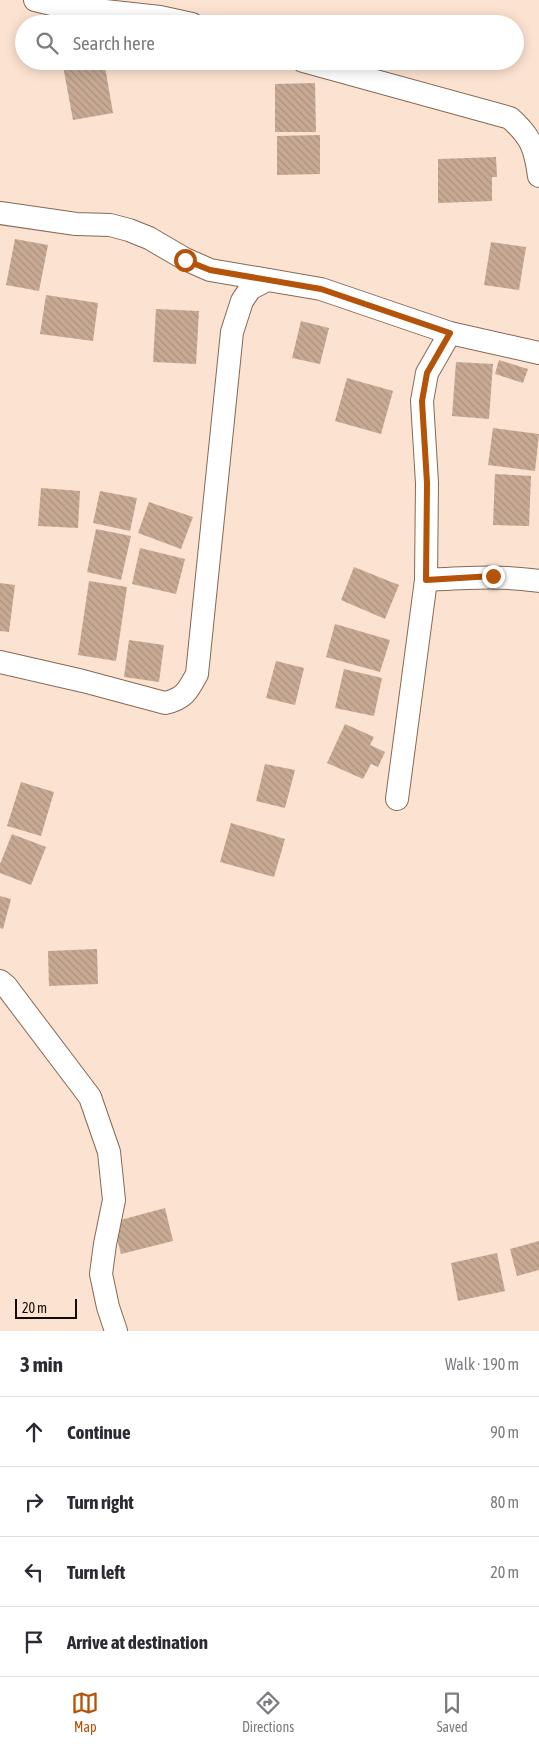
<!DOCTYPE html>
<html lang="en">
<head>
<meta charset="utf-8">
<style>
  :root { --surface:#fff; --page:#f2f2f3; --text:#2b2b33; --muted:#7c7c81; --line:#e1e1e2; --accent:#b45309 }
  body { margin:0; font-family:"Asap Condensed",sans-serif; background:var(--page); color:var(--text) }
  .scale { position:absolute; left:15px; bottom:12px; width:62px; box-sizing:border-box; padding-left:5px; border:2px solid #140a04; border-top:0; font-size:14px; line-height:18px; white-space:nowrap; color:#140a04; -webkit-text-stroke:4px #fce2d0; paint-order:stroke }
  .stop { position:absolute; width:15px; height:15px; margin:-11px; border:4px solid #b45309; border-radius:50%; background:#fff }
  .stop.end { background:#b45309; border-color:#fff; box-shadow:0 1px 5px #0008 }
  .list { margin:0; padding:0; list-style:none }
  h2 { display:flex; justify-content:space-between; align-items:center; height:65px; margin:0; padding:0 20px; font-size:21px }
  h2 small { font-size:16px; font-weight:400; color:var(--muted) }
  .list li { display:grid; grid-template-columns:32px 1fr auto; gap:15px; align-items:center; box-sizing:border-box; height:70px; padding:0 20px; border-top:1px solid var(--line) }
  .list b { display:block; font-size:19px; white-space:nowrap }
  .list em { font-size:16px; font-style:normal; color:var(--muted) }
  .icon { flex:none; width:28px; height:28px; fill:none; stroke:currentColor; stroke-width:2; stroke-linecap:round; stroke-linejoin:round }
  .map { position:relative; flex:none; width:539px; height:1331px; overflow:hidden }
  .search { position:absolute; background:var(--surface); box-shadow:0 2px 12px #0003; left:15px; right:15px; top:15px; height:55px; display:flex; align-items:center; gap:12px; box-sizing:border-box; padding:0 18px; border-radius:28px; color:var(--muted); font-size:19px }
  .sheet { height:345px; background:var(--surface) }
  nav { display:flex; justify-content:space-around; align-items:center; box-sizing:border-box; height:70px; border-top:1px solid var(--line); background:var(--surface); font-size:14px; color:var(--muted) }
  nav a { display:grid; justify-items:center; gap:2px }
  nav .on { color:var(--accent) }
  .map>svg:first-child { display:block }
</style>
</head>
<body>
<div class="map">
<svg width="539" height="1331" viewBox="0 0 539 1331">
  <defs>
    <pattern id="building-back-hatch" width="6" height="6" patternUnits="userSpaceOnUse" patternTransform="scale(1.25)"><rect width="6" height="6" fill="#c8aa94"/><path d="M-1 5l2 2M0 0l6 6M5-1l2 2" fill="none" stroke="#ab917e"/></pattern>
  </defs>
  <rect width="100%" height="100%" fill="#fce2d0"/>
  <!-- building -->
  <g fill="url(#building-back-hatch)">
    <path d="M90 61H104L113 113 73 120 63 66Z"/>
    <path d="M315 83 316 132H275V84Z"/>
    <path d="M320 135V174L277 175V136Z"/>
    <path d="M496 157 497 177H492V201L438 203V159Z"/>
    <path d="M15 239 48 245 39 291 6 285Z"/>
    <path d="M491 242 526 247 519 290 484 285Z"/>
    <path d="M46 295 98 303 93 341 40 334Z"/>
    <path d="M156 309 199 311 196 364 153 362Z"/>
    <path d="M301 321 329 328 320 364 292 358Z"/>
    <path d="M499 360 528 369 523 383 495 374Z"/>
    <path d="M456 362 493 364 489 419 452 416Z"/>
    <path d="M347 378 393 391 381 434 335 421Z"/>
    <path d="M493 428 539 434 535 471 488 465Z"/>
    <path d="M495 474 531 476 529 526 493 525Z"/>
    <path d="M41 488 80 491 78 528 38 526Z"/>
    <path d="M100 491 137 498 130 531 93 523Z"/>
    <path d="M149 502 193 517 181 549 138 533Z"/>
    <path d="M96 529 131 536 121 580 87 572Z"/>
    <path d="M140 548 185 559 176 594 132 584Z"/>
    <path d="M354 567 399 585 385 619 341 600Z"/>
    <path d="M89 581 127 587 116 661 78 655Z"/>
    <path d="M0 583 15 585 9 632 0 631Z"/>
    <path d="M335 624 390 640 380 672 326 657Z"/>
    <path d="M129 640 164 645 159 682 124 677Z"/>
    <path d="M276 661 304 668 295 705 266 698Z"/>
    <path d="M344 669 382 678 374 716 335 708Z"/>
    <path d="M345 724 374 737 370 745 385 752 378 767 371 764 363 779 327 763Z"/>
    <path d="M265 764 295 770 285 808 256 801Z"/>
    <path d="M21 782 54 792 41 836 7 826Z"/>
    <path d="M231 823 285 839 274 877 220 862Z"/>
    <path d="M12 834 46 847 31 885 0 873V864Z"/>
    <path d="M0 896 11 899 3 929 0 928Z"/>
    <path d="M97 949 98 984 49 986 48 951Z"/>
    <path d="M165 1208 173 1241 121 1254 113 1222Z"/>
    <path d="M539 1241V1270L517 1276 510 1249Z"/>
    <path d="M497 1253 505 1291 458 1301 451 1263Z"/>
  </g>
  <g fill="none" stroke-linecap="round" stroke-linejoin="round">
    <!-- minor casing -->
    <g stroke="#856955" stroke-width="24">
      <g id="minor">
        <path d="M35 0 60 6 160 17 192 24"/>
        <path d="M303 61 510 118C531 137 535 147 539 176"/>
        <path d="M0 213 76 224 110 225 129 230 149 238 185 259 210 270 321 289 450 333 539 353"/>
        <path d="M426 580C464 578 501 575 539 581"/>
        <path d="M0 662 83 681 165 703C184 699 188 691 197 674L232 332 242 301 250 289 267 280"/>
        <path d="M397 799 426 580 427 483 422 401 427 373 450 333"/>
        <path d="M0 981 6 986 90 1097 109 1152 114 1200 105 1244 101 1274 108 1307 116 1331"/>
      </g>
    </g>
    <!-- minor -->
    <use href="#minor" stroke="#fff" stroke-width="22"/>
  </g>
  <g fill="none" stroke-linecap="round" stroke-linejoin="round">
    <!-- route -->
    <path stroke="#b45309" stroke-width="6" d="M185 260 210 270 321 289 450 333 427 373 422 401 427 483 426 580 493 576"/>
  </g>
</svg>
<div class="scale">20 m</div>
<div class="stop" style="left:185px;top:260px"></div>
<div class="stop end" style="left:493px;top:576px"></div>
<div class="search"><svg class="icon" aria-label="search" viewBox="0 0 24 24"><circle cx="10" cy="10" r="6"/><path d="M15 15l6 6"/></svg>Search here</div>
</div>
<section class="sheet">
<h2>3 min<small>Walk · 190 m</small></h2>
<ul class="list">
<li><svg class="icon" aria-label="ahead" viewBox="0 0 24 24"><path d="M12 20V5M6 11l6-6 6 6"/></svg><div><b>Continue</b></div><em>90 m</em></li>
<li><svg class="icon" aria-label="right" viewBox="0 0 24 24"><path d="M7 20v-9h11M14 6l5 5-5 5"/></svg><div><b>Turn right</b></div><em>80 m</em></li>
<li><svg class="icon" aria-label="left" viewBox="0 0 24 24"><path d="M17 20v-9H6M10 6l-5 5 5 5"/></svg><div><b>Turn left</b></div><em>20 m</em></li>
<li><svg class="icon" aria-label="arrive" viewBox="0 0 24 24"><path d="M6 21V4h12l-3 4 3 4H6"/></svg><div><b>Arrive at destination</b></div></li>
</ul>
</section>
<nav>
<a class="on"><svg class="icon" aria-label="map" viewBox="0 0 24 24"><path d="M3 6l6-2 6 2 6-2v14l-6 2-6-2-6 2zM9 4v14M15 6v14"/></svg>Map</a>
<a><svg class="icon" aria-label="directions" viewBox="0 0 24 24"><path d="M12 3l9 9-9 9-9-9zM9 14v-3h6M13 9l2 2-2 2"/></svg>Directions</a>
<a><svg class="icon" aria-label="saved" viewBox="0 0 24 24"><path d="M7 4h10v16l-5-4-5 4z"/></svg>Saved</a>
</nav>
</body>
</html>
